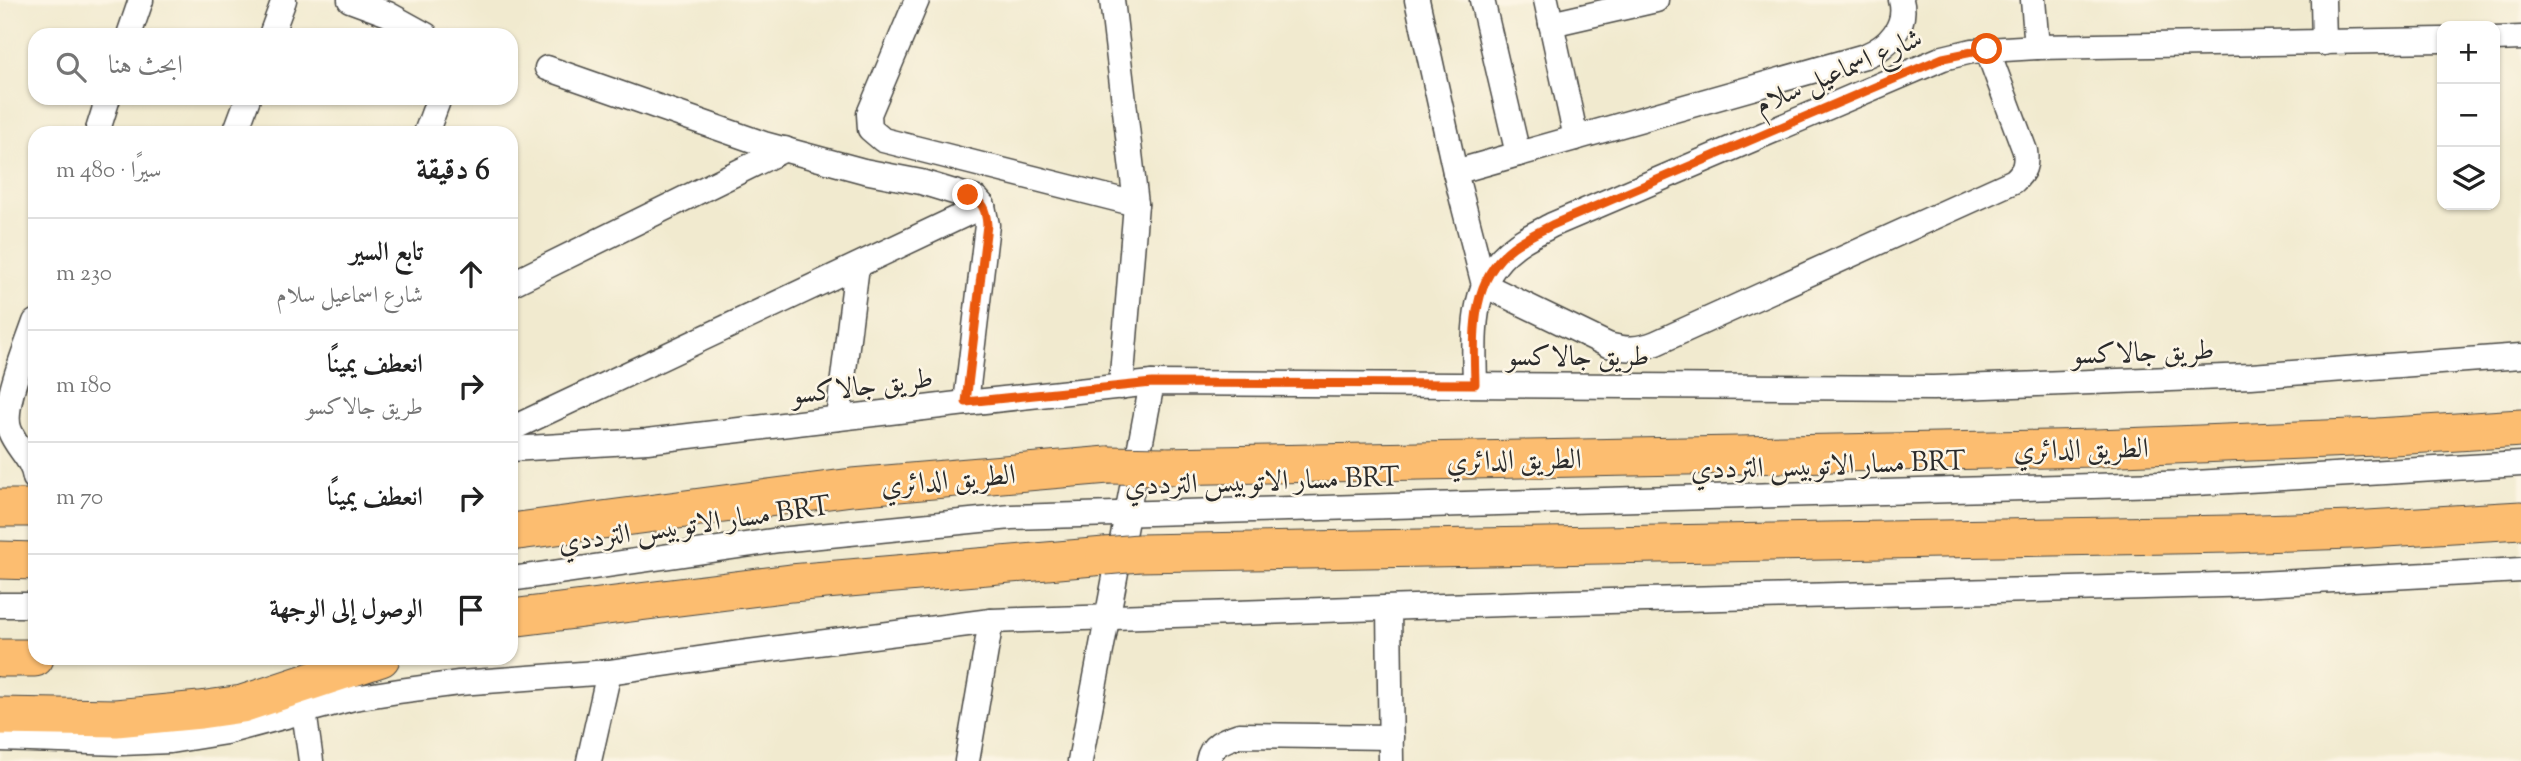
<!DOCTYPE html>
<html lang="ar">
<head>
<meta charset="utf-8">
<style>
  :root { --surface:#fff; --page:#f6f6f6; --text:#222; --muted:#767676; --line:#e0e0e0 }
  body { margin:0; font-family:"Sorts Mill Goudy",Amiri,serif; background:var(--page); color:var(--text); direction:rtl }
  .controls { position:absolute; right:21px; top:21px; display:grid; overflow:hidden; border-radius:14px; box-shadow:0 2px 5px #0004 }
  .controls button { width:63px; height:63px; display:grid; place-items:center; padding:0; border:0; border-bottom:2px solid var(--line); background:var(--surface); color:var(--text); font:35px sans-serif }
  .stop { position:absolute; width:21px; height:21px; margin:-16px; border:5px solid #ea580c; border-radius:50%; background:#fff }
  .stop.end { background:#ea580c; border-color:#fff; box-shadow:0 2px 7px #0008 }
  .list { margin:0; padding:0; list-style:none }
  h2 { display:flex; justify-content:space-between; align-items:center; height:91px; margin:0; padding:0 28px; font-size:30px }
  h2 small { font-size:23px; font-weight:400; color:var(--muted) }
  .list li { display:grid; grid-template-columns:46px 1fr auto; gap:21px; align-items:center; box-sizing:border-box; height:112px; padding:0 28px; border-top:2px solid var(--line) }
  .list b { display:block; font-size:26px; white-space:nowrap }
  .list p { margin:0; font-size:23px; white-space:nowrap; color:var(--muted) }
  .list em { font-size:23px; font-style:normal; color:var(--muted) }
  .icon { flex:none; width:38px; height:38px; fill:none; stroke:currentColor; stroke-width:2; stroke-linecap:round; stroke-linejoin:round }
  .map { position:relative; flex:none; width:2521px; height:761px; overflow:hidden; direction:ltr }
  .search { position:absolute; background:var(--surface); box-shadow:0 2px 5px #0004; left:28px; top:28px; width:490px; height:77px; display:flex; align-items:center; gap:18px; box-sizing:border-box; padding:0 24px; border-radius:21px; color:var(--muted); font-size:26px }
  .panel { position:absolute; background:var(--surface); box-shadow:0 2px 5px #0004; left:28px; top:126px; width:490px; height:539px; border-radius:21px; direction:rtl }
  .map>svg:first-child { display:block }
</style>
</head>
<body>
<div class="map">
<svg width="2521" height="761" viewBox="0 0 2521 761">
  <rect width="100%" height="100%" fill="#fcf5e5"/>
  <filter id="ink" filterUnits="userSpaceOnUse"><feTurbulence type="fractalNoise" baseFrequency=".0143" numOctaves="2"/><feDisplacementMap in="SourceGraphic" scale="14" xChannelSelector="R" yChannelSelector="G"/><feConvolveMatrix kernelMatrix="1 2 1 2 8 2 1 2 1" color-interpolation-filters="sRGB"/></filter>
  <filter id="wash" filterUnits="userSpaceOnUse"><feTurbulence type="fractalNoise" baseFrequency=".00686" numOctaves="4" result="noise"/><feDisplacementMap in="SourceGraphic" scale="28" xChannelSelector="R" yChannelSelector="G"/><feGaussianBlur stdDeviation="1.57" result="paint"/><feColorMatrix in="noise" values="0 0 0 0 0 0 0 0 0 0 0 0 0 0 0 0 0 1.4 0 .05"/><feComposite in="paint" operator="in"/></filter>
  <g filter="url(#wash)">
    <rect width="100%" height="100%" fill="#f1eacf"/>
  </g>
  <g filter="url(#ink)">
    <g fill="none" stroke-linecap="round" stroke-linejoin="round">
      <!-- minor casing -->
      <g stroke="#494844" stroke-width="27">
        <g id="minor">
          <path d="M350 0 388 14 426 35"/>
          <path d="M917 0 869 114 870 129 883 140 1136 204"/>
          <path d="M1112 0 1136 204 1121 387"/>
          <path d="M1417 0 1455 172 1484 285 1608 345C1626 350 1638 350 1656 343L2014 181C2024 172 2027 165 2025 151L1987 49"/>
          <path d="M1482 0 1518 154"/>
          <path d="M1546 0 1576 138"/>
          <path d="M2033 0 2037 47"/>
          <path d="M2323 0 2324 43"/>
          <path d="M1551 24 1656 0"/>
          <path d="M129 35 141 0"/>
          <path d="M271 35 284 0"/>
          <path d="M2495 39 2521 38"/>
          <path d="M547 68 764 144 864 171 921 182 977 199 983 206 987 225 966 403"/>
          <path d="M97 133 108 98"/>
          <path d="M235 133 248 98"/>
          <path d="M426 133 439 98"/>
          <path d="M1455 172 1865 56C1888 47 1908 26 1901 0"/>
          <path d="M511 284 785 149"/>
          <path d="M35 322C27 346 0 409 10 431 17 449 32 458 35 478"/>
          <path d="M1475 384C1474 335 1469 280 1514 247 1525 238 1539 232 1552 225L1943 58 1972 51 2037 47 2442 40"/>
          <path d="M838 418 857 266"/>
          <path d="M511 429 983 206"/>
          <path d="M511 449 647 441 966 403 1152 383 1933 388 2251 376 2521 356"/>
          <path d="M511 579 779 540 1011 517 2195 483 2521 464"/>
          <path d="M0 605H35"/>
          <path d="M1389 609 1391 761"/>
          <path d="M304 711 311 761"/>
          <path d="M0 739 121 743 170 741 226 732 354 698 399 691 459 683 609 672 739 653 991 621 1534 603 2258 584 2521 570"/>
          <path d="M589 761 609 672"/>
          <path d="M967 761 991 621"/>
          <path d="M1080 761 1152 383"/>
          <path d="M1208 761C1211 744 1224 740 1239 735L1391 737"/>
        </g>
      </g>
      <!-- highway casing -->
      <g stroke="#494844" stroke-width="39">
        <g id="highway">
          <path d="M1165 466 2096 448 2377 437 2521 428"/>
          <path d="M0 508H35"/>
          <path d="M511 532 852 487 1108 465"/>
          <path d="M1139 553 2231 534 2351 530 2521 520"/>
          <path d="M0 560 35 561"/>
          <path d="M511 618 791 583 1105 556"/>
          <path d="M0 658H35"/>
          <path d="M0 716 116 718 200 710 242 704 381 658"/>
        </g>
      </g>
      <!-- minor -->
      <use href="#minor" stroke="#fff" stroke-width="24"/>
      <!-- highway -->
      <use href="#highway" stroke="#fcbd6f" stroke-width="37"/>
      <!-- highway-bridge casing -->
      <g stroke="#494844" stroke-width="39" stroke-linecap="butt">
        <g id="highway-bridge">
          <path d="M1108 465 1165 466"/>
          <path d="M1105 556 1139 553"/>
        </g>
      </g>
      <!-- highway-bridge -->
      <use href="#highway-bridge" stroke="#fcbd6f" stroke-width="37"/>
    </g>
  </g>
  <g fill="none" stroke-linecap="round" stroke-linejoin="round" filter="url(#ink)">
    <!-- route -->
    <path stroke="#ea580c" stroke-width="9" d="M968 195C982 201 986 209 987 225L966 402 1152 383 1475 384C1474 336 1469 280 1513 247 1525 238 1539 232 1552 225L1943 58 1987 49"/>
  </g>
  <g text-anchor="middle" stroke-width="5" stroke-linejoin="round" paint-order="stroke">
    <!-- street labels -->
    <g font-size="28" fill="#2b2b2b" stroke="#fcf5e5">
      <text transform="translate(1838 70) rotate(-23)" y="10">شارع اسماعيل سلام</text>
      <text transform="translate(2143 351) rotate(-2)" y="10">طريق جالاكسو</text>
      <text x="1578" y="365">طريق جالاكسو</text>
      <text transform="translate(862 385) rotate(-7)" y="10">طريق جالاكسو</text>
      <text transform="translate(2081 448) rotate(-1)" y="10">الطريق الدائري</text>
      <text transform="translate(1514 459) rotate(-1)" y="10">الطريق الدائري</text>
      <text transform="translate(1828 464) rotate(-2)" y="10">مسار الاتوبيس الترددي BRT</text>
      <text transform="translate(948 479) rotate(-5)" y="10">الطريق الدائري</text>
      <text transform="translate(1262 480) rotate(-2)" y="10">مسار الاتوبيس الترددي BRT</text>
      <text transform="translate(694 523) rotate(-8)" y="10">مسار الاتوبيس الترددي BRT</text>
    </g>
  </g>
</svg>
<div class="controls">
<button>+</button>
<button>−</button>
<button><svg class="icon" aria-label="layers" viewBox="0 0 24 24"><path d="M12 4l9 5-9 5-9-5zM3 14l9 5 9-5"/></svg></button>
</div>
<div class="stop" style="left:1987px;top:49px"></div>
<div class="stop end" style="left:968px;top:195px"></div>
<div class="search"><svg class="icon" aria-label="search" viewBox="0 0 24 24"><circle cx="10" cy="10" r="6"/><path d="M15 15l6 6"/></svg>ابحث هنا</div>
<section class="panel">
<h2>6 دقيقة<small>سيرًا · 480 m</small></h2>
<ul class="list">
<li><svg class="icon" aria-label="ahead" viewBox="0 0 24 24"><path d="M12 20V5M6 11l6-6 6 6"/></svg><div><b>تابع السير</b><p>شارع اسماعيل سلام</p></div><em>230 m</em></li>
<li><svg class="icon" aria-label="right" viewBox="0 0 24 24"><path d="M7 20v-9h11M14 6l5 5-5 5"/></svg><div><b>انعطف يمينًا</b><p>طريق جالاكسو</p></div><em>180 m</em></li>
<li><svg class="icon" aria-label="right" viewBox="0 0 24 24"><path d="M7 20v-9h11M14 6l5 5-5 5"/></svg><div><b>انعطف يمينًا</b></div><em>70 m</em></li>
<li><svg class="icon" aria-label="arrive" viewBox="0 0 24 24"><path d="M6 21V4h12l-3 4 3 4H6"/></svg><div><b>الوصول إلى الوجهة</b></div></li>
</ul>
</section>
</div>
</body>
</html>
